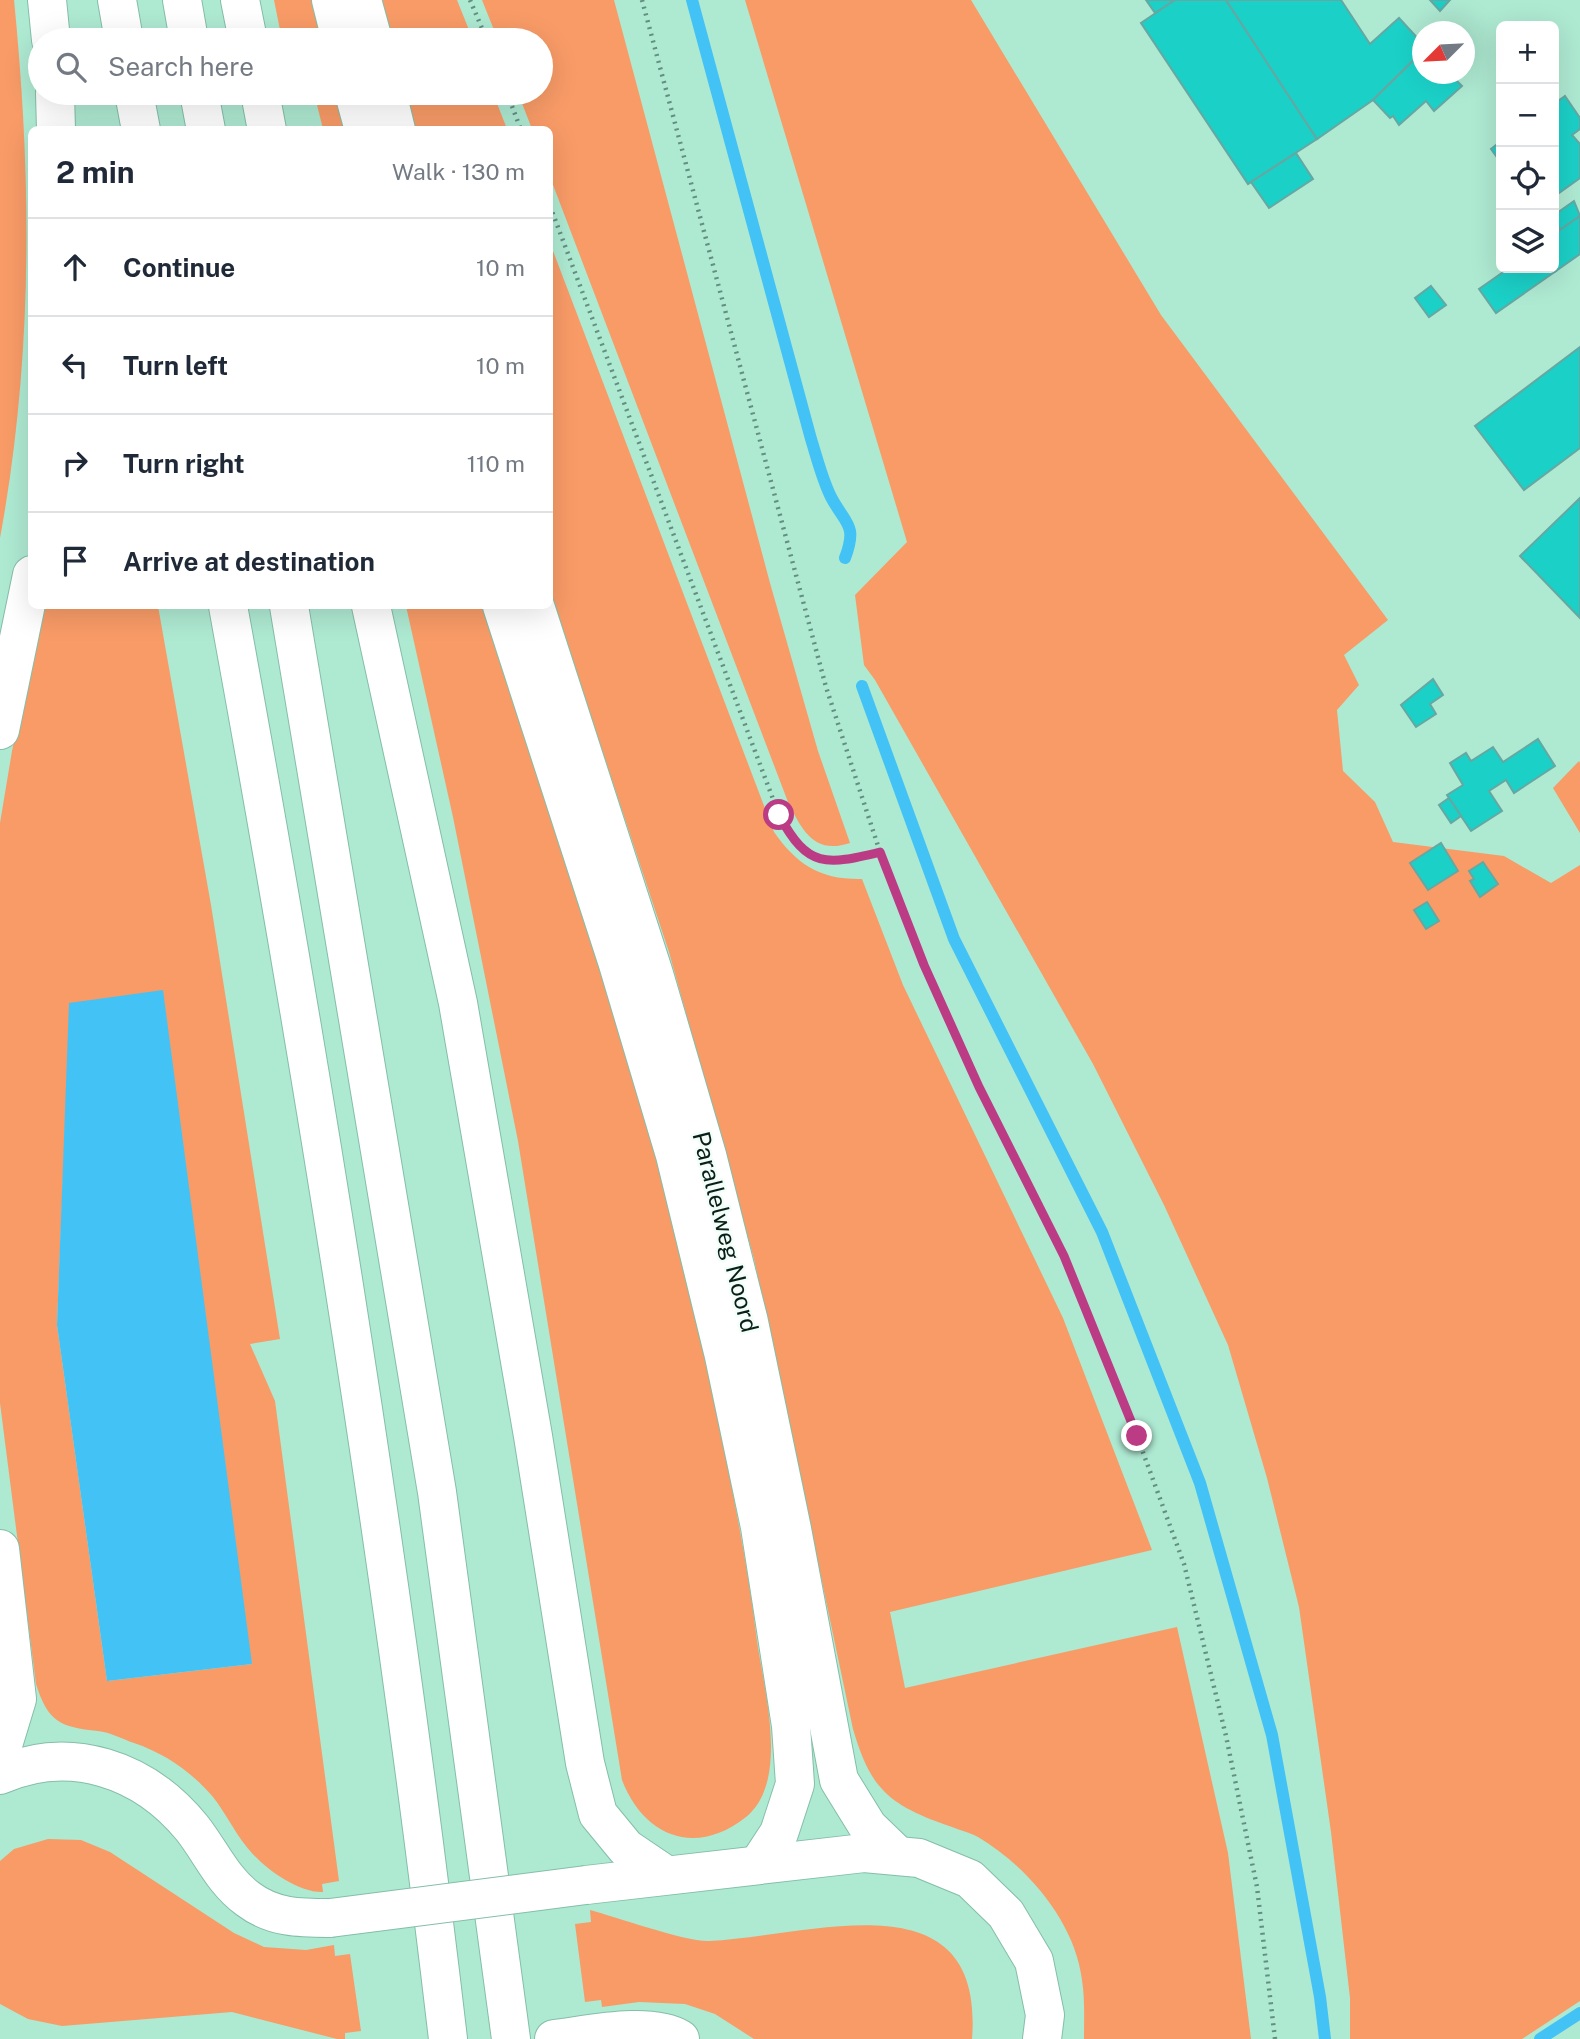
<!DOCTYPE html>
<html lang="en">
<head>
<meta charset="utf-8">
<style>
  :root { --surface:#fff; --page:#f2f2f3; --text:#1f2937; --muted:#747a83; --line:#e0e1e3 }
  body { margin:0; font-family:"Public Sans",sans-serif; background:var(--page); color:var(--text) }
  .controls { position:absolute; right:21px; top:21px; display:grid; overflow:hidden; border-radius:10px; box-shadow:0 7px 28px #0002 }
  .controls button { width:63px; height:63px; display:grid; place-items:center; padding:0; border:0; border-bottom:2px solid var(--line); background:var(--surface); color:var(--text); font:35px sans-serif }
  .compass { position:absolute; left:1412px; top:21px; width:63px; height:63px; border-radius:50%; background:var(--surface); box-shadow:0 7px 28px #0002; rotate:246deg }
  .stop { position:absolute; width:21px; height:21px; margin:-16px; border:5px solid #bc3b85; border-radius:50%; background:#fff }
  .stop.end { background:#bc3b85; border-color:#fff; box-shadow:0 2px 7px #0008 }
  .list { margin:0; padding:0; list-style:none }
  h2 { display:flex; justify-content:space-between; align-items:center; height:91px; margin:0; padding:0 28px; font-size:30px }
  h2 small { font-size:23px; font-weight:400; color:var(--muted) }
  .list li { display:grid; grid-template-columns:46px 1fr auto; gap:21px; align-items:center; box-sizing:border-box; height:98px; padding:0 28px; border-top:2px solid var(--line) }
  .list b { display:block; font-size:26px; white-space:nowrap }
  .list em { font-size:23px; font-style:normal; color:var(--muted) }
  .icon { flex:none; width:38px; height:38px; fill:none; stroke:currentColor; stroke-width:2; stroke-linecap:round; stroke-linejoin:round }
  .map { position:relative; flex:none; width:1580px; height:2039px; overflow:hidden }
  .search { position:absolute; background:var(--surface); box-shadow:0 7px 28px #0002; left:28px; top:28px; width:525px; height:77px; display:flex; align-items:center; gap:18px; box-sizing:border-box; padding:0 24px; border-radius:38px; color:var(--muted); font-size:26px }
  .panel { position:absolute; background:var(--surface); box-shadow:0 7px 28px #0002; left:28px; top:126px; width:525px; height:483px; border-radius:10px }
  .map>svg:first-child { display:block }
</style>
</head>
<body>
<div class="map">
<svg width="1580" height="2039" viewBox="0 0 1580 2039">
  <rect width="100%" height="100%" fill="#aee9d2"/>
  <!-- green -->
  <g fill="#f89b67" fill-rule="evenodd">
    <path d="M0 0H14C32 181 33 359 0 538Z"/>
    <path d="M274 0H312L322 40H285L280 30Z"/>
    <path d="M380 0H457L473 40H390Z"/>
    <path d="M482 0H614L770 583 818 751 850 843C814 855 802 830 788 802L550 177V130L532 129 518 93H541V40H498Z"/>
    <path d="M745 0H971L1161 315 1388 620 1344 655 1359 685 1337 710 1343 771 1375 802 1393 842 1504 856 1551 883 1580 865V2001L1522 2039H1350V1998L1331 1832 1299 1607 1267 1478 1228 1345 1164 1205 1093 1064 875 680 864 665 855 595 907 542Z"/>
    <path d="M314 93H336L345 129H323Z"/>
    <path d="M405 93H493L507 129H415Z"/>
    <path d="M550 243 774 832C797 865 821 880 862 879L903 985 1063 1318 1152 1550 890 1612 905 1688 1177 1627 1228 1853 1251 2039H1084C1084 2020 1085 1999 1082 1980 1075 1922 1027 1866 978 1837 966 1831 950 1827 938 1822 884 1802 869 1783 853 1729L754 1259 669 952 550 593Z"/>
    <path d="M42 606H158L211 905 280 1339 250 1344 275 1401 339 1881 322 1884 323 1892C297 1893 261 1866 246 1846 234 1831 225 1812 213 1797 192 1772 164 1753 134 1743 122 1739 110 1732 98 1731 60 1727 48 1722 36 1684L0 1403V823L12 751ZM70 1003 252 1664 107 1681 57 1325Z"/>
    <path d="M406 606H482C524 739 570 871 612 1004 653 1133 685 1264 713 1396 730 1478 747 1558 757 1641 764 1690 790 1781 746 1817 696 1857 644 1837 622 1780L518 1141 453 817Z"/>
    <path d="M1579 761 1580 763V833L1553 788Z"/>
    <path d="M48 1839 81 1840 110 1852 234 1933 264 1947 306 1950 334 1945 335 1956 350 1954 361 2031 345 2033V2039H337L232 2012 62 2026 28 2019 0 2004V1861L14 1849Z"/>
    <path d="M590 1910C616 1917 686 1942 709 1941 809 1937 985 1872 972 2039H754L715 2014 685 2004 639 2002 602 2007 601 2000 585 2002 575 1924 591 1922Z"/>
  </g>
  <!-- water -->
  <path fill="#43c2f6" d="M163 990 252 1664 107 1681 57 1325 69 1003Z"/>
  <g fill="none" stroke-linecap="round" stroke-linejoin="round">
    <!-- stream -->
    <g stroke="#43c2f6" stroke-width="12">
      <path d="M692 0 811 439C817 458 822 479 831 497 845 524 858 524 845 558"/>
      <path d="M862 686 954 939 1102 1232 1200 1483 1272 1735 1320 1997 1325 2039"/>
      <path d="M1540 2039 1580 2013"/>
    </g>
  </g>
  <!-- building -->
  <g fill="#1bd0c7" stroke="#66a7a2" stroke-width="2">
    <path d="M1146 0H1175L1155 13Z"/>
    <path d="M1175 0H1226L1317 139 1248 184 1141 23Z"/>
    <path d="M1226 0H1341L1370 44 1399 18 1422 43V52L1373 100 1317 139Z"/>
    <path d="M1430 0H1450L1440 11Z"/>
    <path d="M1422 52V74H1450L1462 86 1434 111 1426 101 1399 125 1393 116 1390 118 1373 100Z"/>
    <path d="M1565 96 1580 118V129L1572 135 1580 144V178L1559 193 1554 185V104Z"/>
    <path d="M1501 141V163L1491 149Z"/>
    <path d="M1296 153 1313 179 1269 208 1251 182Z"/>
    <path d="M1574 201 1580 216 1560 230 1554 215Z"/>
    <path d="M1580 216V254L1556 271 1554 234Z"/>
    <path d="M1509 268H1554L1556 271 1496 313 1479 289Z"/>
    <path d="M1431 286 1446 305 1429 317 1415 298Z"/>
    <path d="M1580 347V448L1524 490 1475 426Z"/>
    <path d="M1580 498V618L1520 556Z"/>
    <path d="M1433 679 1443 695 1430 704 1436 714 1416 727 1401 705Z"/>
    <path d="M1538 739 1555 766 1514 793 1506 780 1489 791 1502 811 1471 831 1447 795 1463 785 1450 763 1466 753 1471 761 1493 747 1503 762Z"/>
    <path d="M1449 798 1461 816 1451 823 1439 805Z"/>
    <path d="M1441 843 1458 871 1428 890 1410 863Z"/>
    <path d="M1483 862 1498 884 1480 897 1470 881 1474 879 1469 871Z"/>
    <path d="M1427 902 1439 921 1426 929 1414 910Z"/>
  </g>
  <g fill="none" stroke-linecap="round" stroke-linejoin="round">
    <!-- trunk casing -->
    <g stroke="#85bea9" stroke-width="40">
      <g id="trunk">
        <path d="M331 0 341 40"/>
        <path d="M362 0 373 40"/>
        <path d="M354 93 364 130"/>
        <path d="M387 93 396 130"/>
        <path d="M502 606 618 964 675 1155 724 1356 760 1527 791 1726 795 1784 779 1833 758 1865"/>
        <path d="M535 606 654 974 707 1155 749 1322 792 1529 839 1780 868 1827 896 1854"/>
        <path d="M0 1775C70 1744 144 1769 192 1828 211 1852 222 1880 248 1899 273 1918 300 1918 330 1918"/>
        <path d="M586 1885 864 1853 919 1858 970 1879 1006 1914 1034 1961 1045 2015 1042 2039"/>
        <path d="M554 2039C588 2035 650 2021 680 2039"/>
      </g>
    </g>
    <!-- motorway casing -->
    <g stroke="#85bea9" stroke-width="40">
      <g id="motorway">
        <path d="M47 0 51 40"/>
        <path d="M117 0 124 40"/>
        <path d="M182 0 189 40"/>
        <path d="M240 0 248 40"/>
        <path d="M55 93 56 130"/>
        <path d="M134 93 141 130"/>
        <path d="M199 93 206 130"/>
        <path d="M260 93 267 130"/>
        <path d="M228 606C315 1081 392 1559 448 2039"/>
        <path d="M289 606 437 1492 511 2039"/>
        <path d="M371 606 458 1003 533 1436 585 1763 598 1814 626 1848 666 1875"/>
        <path d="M0 730 32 575"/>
        <path d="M0 1549 17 1699 0 1755"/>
      </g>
    </g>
    <!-- path -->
    <g stroke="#648f80" stroke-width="4.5" stroke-dasharray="2 5" stroke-linecap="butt">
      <path d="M470 0 487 40"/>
      <path d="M642 0 826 687 880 852 924 965 979 1087 1064 1256 1137 1436 1184 1564 1226 1736 1257 1887 1275 2039"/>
      <path d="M507 93 521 130"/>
      <path d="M550 206 779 815C808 869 826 865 880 852"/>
    </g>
    <!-- trunk -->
    <use href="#trunk" stroke="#fff" stroke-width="38"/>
    <!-- motorway -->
    <use href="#motorway" stroke="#fff" stroke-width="38"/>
    <!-- trunk-bridge casing -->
    <g stroke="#85bea9" stroke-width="40" stroke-linecap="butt">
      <path id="trunk-bridge" d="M330 1918 586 1885"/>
    </g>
    <!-- trunk-bridge -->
    <use href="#trunk-bridge" stroke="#fff" stroke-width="38"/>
  </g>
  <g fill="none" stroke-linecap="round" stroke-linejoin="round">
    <!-- route -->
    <path stroke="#bc3b85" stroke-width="9" d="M779 815C808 869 826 865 880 852L924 965 979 1087 1064 1256 1137 1436"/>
  </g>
  <g text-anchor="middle" stroke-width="5" stroke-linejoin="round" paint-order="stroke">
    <!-- street labels -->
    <g font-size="24" fill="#092019" stroke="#f3fef9">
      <text transform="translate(725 1232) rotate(76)" y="8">Parallelweg Noord</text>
    </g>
  </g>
</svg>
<div class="controls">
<button>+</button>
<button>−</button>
<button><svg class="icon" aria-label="locate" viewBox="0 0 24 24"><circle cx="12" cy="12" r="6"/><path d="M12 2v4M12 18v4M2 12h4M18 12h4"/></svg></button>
<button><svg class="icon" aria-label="layers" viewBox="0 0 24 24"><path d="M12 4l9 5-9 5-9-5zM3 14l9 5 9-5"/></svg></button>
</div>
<svg class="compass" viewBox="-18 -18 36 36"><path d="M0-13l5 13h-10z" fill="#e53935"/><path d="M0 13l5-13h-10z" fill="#747a83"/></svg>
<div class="stop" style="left:779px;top:815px"></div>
<div class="stop end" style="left:1137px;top:1436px"></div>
<div class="search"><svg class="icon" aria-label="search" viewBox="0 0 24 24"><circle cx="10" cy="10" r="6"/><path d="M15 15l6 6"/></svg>Search here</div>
<section class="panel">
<h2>2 min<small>Walk · 130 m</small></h2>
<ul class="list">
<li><svg class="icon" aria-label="ahead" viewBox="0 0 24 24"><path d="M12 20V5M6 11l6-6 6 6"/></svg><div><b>Continue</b></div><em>10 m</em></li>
<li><svg class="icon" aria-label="left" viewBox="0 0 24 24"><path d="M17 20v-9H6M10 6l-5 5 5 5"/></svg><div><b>Turn left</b></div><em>10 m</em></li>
<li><svg class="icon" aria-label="right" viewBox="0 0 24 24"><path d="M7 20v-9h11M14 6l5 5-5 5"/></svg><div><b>Turn right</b></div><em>110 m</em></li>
<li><svg class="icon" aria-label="arrive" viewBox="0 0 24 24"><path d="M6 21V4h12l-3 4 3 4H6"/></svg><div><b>Arrive at destination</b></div></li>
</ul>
</section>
</div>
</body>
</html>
